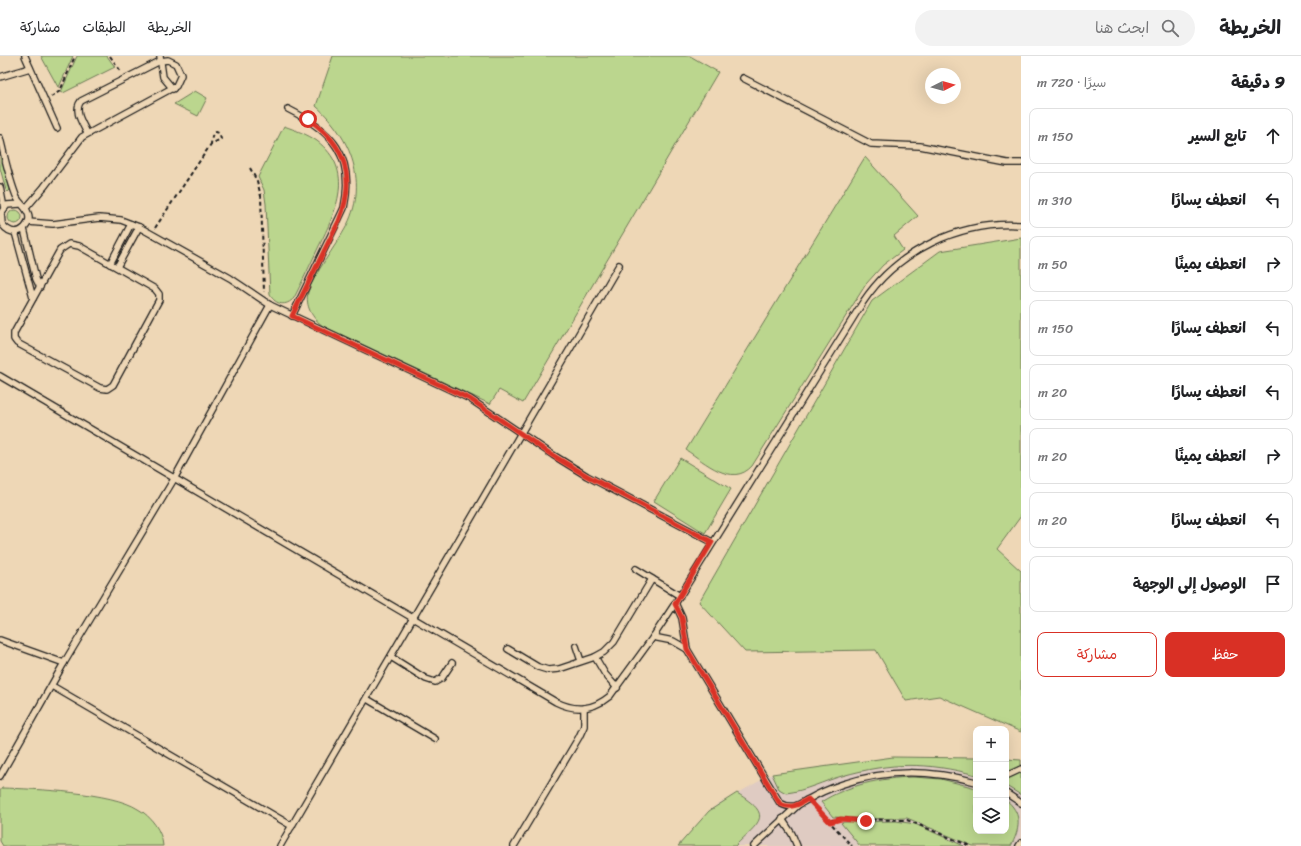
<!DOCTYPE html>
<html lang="ar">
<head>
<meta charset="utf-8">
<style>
  :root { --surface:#fff; --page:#f2f2f2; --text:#202124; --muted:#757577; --line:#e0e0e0; --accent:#d93025 }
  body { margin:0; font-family:Sriracha,"Playpen Sans Arabic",sans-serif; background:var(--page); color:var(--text); direction:rtl }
  .controls { position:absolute; right:12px; bottom:12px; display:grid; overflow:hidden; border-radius:8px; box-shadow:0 4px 16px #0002 }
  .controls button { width:36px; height:36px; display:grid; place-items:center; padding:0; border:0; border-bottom:1px solid var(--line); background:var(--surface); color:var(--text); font:20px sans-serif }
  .compass { position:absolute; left:925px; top:12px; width:36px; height:36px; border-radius:50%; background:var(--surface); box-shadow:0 4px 16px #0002; rotate:84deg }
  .stop { position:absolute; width:12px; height:12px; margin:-9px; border:3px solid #d93025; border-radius:50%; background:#fff }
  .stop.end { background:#d93025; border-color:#fff; box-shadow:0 1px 4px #0008 }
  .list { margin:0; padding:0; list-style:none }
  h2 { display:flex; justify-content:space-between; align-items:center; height:52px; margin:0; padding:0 16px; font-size:17px }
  h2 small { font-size:13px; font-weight:400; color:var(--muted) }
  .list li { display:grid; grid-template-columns:26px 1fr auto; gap:12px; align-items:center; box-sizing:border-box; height:56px; margin:0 8px 8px; padding:0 8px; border:1px solid var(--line); border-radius:8px }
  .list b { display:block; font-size:15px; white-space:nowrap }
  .list em { font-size:13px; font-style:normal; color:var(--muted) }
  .actions { display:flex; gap:8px; padding:12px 16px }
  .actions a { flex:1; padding:9px 0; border:1px solid var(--accent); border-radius:8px; text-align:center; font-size:14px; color:var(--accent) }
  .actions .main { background:var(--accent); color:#fff }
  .icon { flex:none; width:22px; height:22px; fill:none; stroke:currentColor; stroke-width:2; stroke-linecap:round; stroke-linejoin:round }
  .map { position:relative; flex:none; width:1021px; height:790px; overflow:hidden; direction:ltr }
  header { display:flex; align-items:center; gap:24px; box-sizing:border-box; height:56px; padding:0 20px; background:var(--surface); border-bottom:1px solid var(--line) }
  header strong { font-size:19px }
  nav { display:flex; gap:22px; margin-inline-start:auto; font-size:14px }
  .search { width:280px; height:36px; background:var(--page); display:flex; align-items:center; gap:10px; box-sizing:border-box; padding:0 14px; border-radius:22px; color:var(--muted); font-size:15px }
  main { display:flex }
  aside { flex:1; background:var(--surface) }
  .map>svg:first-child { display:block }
</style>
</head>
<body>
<header>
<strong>الخريطة</strong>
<div class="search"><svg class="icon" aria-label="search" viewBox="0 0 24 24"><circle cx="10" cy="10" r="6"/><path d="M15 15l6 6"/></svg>ابحث هنا</div>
<nav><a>الخريطة</a><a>الطبقات</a><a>مشاركة</a></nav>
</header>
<main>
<aside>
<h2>9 دقيقة<small>سيرًا · 720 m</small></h2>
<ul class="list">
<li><svg class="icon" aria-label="ahead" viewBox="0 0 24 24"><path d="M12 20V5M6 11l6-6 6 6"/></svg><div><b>تابع السير</b></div><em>150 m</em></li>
<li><svg class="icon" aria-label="left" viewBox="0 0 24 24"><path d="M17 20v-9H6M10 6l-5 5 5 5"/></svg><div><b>انعطف يسارًا</b></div><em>310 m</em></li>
<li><svg class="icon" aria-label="right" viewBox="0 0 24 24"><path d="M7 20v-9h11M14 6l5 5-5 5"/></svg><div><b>انعطف يمينًا</b></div><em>50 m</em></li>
<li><svg class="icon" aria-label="left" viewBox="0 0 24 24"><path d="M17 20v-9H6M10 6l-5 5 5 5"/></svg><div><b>انعطف يسارًا</b></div><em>150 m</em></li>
<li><svg class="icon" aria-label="left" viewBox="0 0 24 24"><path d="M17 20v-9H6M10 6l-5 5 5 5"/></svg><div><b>انعطف يسارًا</b></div><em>20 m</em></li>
<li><svg class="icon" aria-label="right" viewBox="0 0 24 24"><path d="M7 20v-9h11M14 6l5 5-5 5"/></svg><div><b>انعطف يمينًا</b></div><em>20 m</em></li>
<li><svg class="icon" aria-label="left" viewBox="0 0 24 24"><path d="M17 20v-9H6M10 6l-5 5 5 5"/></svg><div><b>انعطف يسارًا</b></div><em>20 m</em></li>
<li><svg class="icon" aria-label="arrive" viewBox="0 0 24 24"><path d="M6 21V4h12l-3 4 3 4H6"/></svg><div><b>الوصول إلى الوجهة</b></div></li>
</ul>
<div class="actions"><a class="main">حفظ</a><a>مشاركة</a></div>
</aside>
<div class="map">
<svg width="1021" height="790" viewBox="0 0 1021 790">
  <rect width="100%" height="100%" fill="#eed7b6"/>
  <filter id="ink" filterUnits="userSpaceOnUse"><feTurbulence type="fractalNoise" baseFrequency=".025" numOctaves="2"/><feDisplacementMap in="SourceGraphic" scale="8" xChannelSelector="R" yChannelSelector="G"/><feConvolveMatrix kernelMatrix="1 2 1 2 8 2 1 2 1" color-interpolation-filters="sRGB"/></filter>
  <g filter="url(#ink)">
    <!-- built -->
    <path fill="#dfcbc2" d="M893 701 976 702V775H1006V703L1021 704V790H678L709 755 718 748 772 718Z"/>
    <!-- green -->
    <g fill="#bbd68e" stroke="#6c7955">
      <path d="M41 0H73L59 31H58Z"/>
      <path d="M77 0H107L115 11 63 37 61 36Z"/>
      <path d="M333 0H690L718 16 523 347 499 334 490 348 323 270C312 262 305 250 308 236 313 220 336 189 345 173 370 128 351 81 316 50Z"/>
      <path d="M195 35 207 42 198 60 174 48Z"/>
      <path d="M284 70C295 74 307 78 317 85 356 115 336 155 319 190 311 207 303 224 294 242 286 251 276 249 270 239L266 148 264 134 258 121Z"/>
      <path d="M0 97 10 134 8 136 6 134 0 112Z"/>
      <path d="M865 101 918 160 894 180 903 194 883 209 866 228 752 410C732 432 705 406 686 394Z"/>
      <circle cx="15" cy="161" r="7"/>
      <path d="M1021 182V460L997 493 1021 515V676L939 640 906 645 876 594 745 596 699 546 872 245 940 195Z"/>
      <path d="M680 402 731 433 705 477 654 445Z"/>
      <path d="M893 701 976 702V719C926 706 892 706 842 720 824 725 805 735 786 737L779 733 772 718Z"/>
      <path d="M1006 703 1021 704V711L1006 717Z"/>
      <path d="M1021 715V739L1006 730V722Z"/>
      <path d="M913 721 941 723 976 732V775H1006V744C1021 756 1021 770 1012 788L1011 790H973L907 762 866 763 833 761 821 746C848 729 880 722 913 721Z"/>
      <path d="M2 732C34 733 112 736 138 753 151 760 162 775 163 790H3L0 785V735Z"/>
      <path d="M737 737C774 760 760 765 735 790H678L709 755Z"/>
      <path d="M896 765 915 768 964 790H860L841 767 843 766Z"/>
    </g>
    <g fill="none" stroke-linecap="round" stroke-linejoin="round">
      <!-- service casing -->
      <g stroke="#1c1c1c" stroke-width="8">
        <g id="service">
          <path d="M25 0 57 72"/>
          <path d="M160 0 163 21 173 33"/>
          <path d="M0 21 30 12"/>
          <path d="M743 22 871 88 920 90 1007 107H1021"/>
          <path d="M288 53C332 75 355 99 344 152L292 260"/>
          <path d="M0 82C5 102 9 123 17 142 21 149 29 153 29 162 29 169 22 176 15 176 9 176 5 172 2 168L1 157 7 149 20 148"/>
          <path d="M0 131 4 152"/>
          <path d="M26 152 44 131 82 81 176 30 181 19 176 8 168 4 160 5 81 45C73 55 83 68 87 77"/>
          <path d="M28 166 53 168 99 162 121 164 139 171 230 222 270 249 470 343 553 399 587 420 712 486"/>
          <path d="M24 173 36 223 40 231"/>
          <path d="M15 176 33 242"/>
          <path d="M69 188 79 190 155 233 159 238V244L113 329 107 333 100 332 17 287 14 283V277L60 194Z"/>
          <path d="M110 208 131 168"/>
          <path d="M117 211 139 171"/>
          <path d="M0 320 556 646C576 656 593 654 610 640L653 581 680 540 863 246C897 195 959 165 1021 169"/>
          <path d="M636 513 680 540"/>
          <path d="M675 547 682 562 687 593 780 747C785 750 789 751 795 750 800 749 804 745 809 743 819 737 831 732 843 728 888 713 930 714 976 726"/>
          <path d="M653 581 673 585 687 593"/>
          <path d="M0 584 64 607"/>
          <path d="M576 590 581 605"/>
          <path d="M508 593 538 611 548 614 559 613 595 601 604 596 614 586 652 523"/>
          <path d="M391 601 426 623 435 626 442 622 452 607"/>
          <path d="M595 601 605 618 617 632"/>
          <path d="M52 630 292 770"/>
          <path d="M367 643 435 683"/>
          <path d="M0 720 64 607 174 423 270 249"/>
          <path d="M1006 720 1021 713"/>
          <path d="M1006 737 1021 747"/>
          <path d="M782 763 792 778 797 790"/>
          <path d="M280 790 619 209"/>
          <path d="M514 790 579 681 584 670V652"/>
          <path d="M754 790 797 750"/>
          <path d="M1019 790 1021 787"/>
        </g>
      </g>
      <!-- path -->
      <g stroke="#1c1c1c" stroke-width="2" stroke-dasharray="4 3" stroke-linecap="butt">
        <path d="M110 0 122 17"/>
        <path d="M51 41 60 35 75 0"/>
        <path d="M250 112 257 125 261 140 264 236"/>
        <path d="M155 172 211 88 221 83 219 77 216 76 212 80 211 88"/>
        <path d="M813 748 852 790"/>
        <path d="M830 765 838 763 907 764 970 790"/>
      </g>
      <!-- service -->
      <use href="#service" stroke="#eed7b6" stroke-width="5.5"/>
    </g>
  </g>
  <g fill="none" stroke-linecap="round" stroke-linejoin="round" filter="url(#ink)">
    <!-- route -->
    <path stroke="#d93025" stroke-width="5" d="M308 63C346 88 356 123 339 165L292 260 470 343 552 399 587 420 712 486 675 548 682 562 687 593 780 748C791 753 798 749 808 743L830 766 841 763 866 765"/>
  </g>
</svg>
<div class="controls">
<button>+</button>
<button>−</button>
<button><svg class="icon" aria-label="layers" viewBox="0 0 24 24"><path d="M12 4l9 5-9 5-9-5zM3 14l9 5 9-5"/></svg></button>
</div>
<svg class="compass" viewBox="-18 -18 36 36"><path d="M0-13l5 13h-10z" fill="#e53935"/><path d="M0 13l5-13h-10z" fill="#757577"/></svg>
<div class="stop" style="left:308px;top:63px"></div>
<div class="stop end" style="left:866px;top:765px"></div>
</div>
</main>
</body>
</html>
